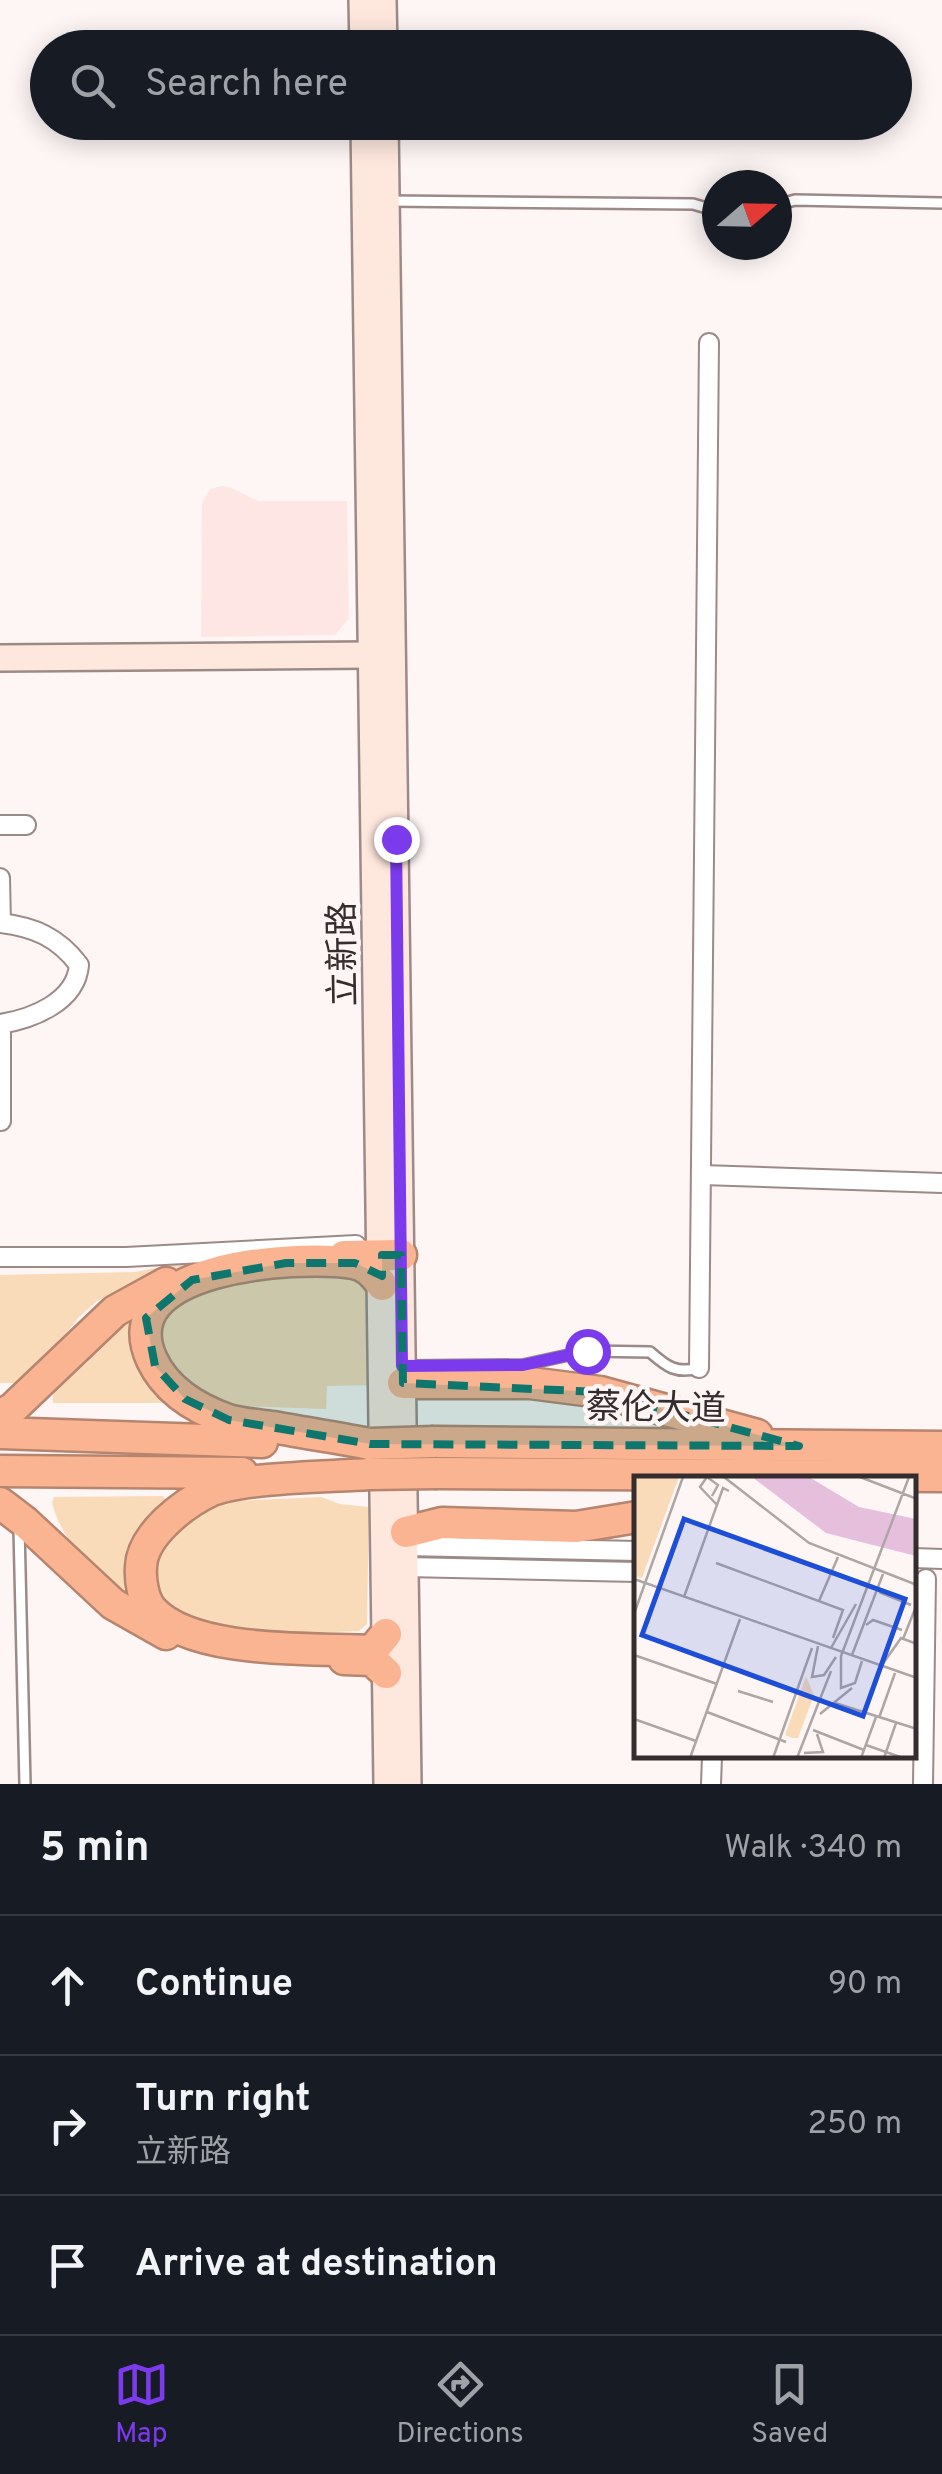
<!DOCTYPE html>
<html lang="en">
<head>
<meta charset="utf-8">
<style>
  :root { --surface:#171b24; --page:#20242c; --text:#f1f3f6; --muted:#9ea1a6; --line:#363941; --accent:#7c3aed }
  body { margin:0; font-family:Overpass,"Noto Sans SC",sans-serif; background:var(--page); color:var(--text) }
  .compass { position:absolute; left:702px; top:170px; width:90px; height:90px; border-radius:50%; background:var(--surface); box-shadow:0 5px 25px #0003; rotate:70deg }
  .stop { position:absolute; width:30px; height:30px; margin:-22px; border:8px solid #7c3aed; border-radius:50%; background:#fff }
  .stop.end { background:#7c3aed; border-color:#fff; box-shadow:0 2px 10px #0008 }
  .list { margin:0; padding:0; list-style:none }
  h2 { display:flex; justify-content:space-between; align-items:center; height:130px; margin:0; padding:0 40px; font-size:42px }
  h2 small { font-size:32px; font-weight:400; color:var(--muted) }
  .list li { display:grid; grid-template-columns:65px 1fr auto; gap:30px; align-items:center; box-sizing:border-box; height:140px; padding:0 40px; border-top:2px solid var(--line) }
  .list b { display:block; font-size:38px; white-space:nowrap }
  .list p { margin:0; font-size:32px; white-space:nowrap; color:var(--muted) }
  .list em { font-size:32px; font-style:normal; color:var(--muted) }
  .icon { flex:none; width:55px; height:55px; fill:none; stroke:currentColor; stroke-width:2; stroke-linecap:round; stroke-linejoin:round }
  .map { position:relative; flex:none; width:942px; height:1784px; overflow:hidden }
  .search { position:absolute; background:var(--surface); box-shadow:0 5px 25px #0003; left:30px; right:30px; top:30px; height:110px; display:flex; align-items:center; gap:25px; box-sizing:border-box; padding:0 35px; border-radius:55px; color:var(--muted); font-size:38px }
  .sheet { height:550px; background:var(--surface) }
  nav { display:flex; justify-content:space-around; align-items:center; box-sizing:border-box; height:140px; border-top:2px solid var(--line); background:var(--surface); font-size:28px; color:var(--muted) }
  nav a { display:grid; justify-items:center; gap:5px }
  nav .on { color:var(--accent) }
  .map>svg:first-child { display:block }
</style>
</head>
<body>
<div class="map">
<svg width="942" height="1784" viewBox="0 0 942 1784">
  <rect width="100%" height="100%" fill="#fef5f5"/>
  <!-- built -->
  <path fill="#fee6e5" d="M222 486 232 488 258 501H347L349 618 335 635 201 637 202 503 210 489Z"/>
  <!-- green -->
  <g fill="#f9dbba">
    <path d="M206 1258 135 1282 97 1301 79 1317 46 1359 18 1383H0V1275L135 1272Z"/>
    <path d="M325 1267 373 1283 374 1385 327 1386 326 1409 215 1405C192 1394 166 1368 160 1343 158 1332 161 1320 162 1309L188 1290Z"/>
    <path d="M131 1319C134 1329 132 1340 133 1351 137 1374 152 1388 170 1403H53C50 1372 107 1333 131 1319Z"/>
    <path d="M163 1496 166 1501 164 1505C130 1534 123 1547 128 1592L124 1593C94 1578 60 1536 52 1503L54 1497Z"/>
    <path d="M321 1497 340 1504 369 1507 367 1624 359 1631C292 1633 214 1643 157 1599L154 1550 208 1502Z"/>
  </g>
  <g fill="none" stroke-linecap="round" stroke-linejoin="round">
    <!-- lane casing -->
    <g stroke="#9c8a88" stroke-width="14">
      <g id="lane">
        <path d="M389 201 693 204 717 211"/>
        <path d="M777 205 795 200 942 203"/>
        <path d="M405 1366 523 1365 587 1351 650 1352C667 1367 676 1374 699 1368"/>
        <path d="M19 1528 25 1784"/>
      </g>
    </g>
    <!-- street casing -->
    <g stroke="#9c8a88" stroke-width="22">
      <g id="street">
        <path d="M0 825H26"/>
        <path d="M0 878 1 923"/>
        <path d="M0 923C34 927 58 937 79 965 76 1002 32 1019 0 1024"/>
        <path d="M1 1024V1121"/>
        <path d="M702 1175 942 1183"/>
        <path d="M0 1257H126L356 1245"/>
        <path d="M699 1368 709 343"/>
        <path d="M406 1546 637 1551"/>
        <path d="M914 1558 942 1559"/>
        <path d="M406 1567 637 1572"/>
        <path d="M711 1784 712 1756"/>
        <path d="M923 1784 926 1579"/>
      </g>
    </g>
    <!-- secondary casing -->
    <g stroke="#9c8a88" stroke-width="30">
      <g id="secondary">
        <path d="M362 0 363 48"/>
        <path d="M383 0 384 48"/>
        <path d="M364 122 387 1784"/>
        <path d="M385 122 408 1784"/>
        <path d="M0 658 371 655"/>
      </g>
    </g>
    <!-- highway casing -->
    <g stroke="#b6856f" stroke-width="35">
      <g id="highway">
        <path d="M344 1256 401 1255"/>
        <path d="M403 1383H530L600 1392 757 1435"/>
        <path d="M0 1415 12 1409 115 1311 166 1283"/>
        <path d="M0 1433 262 1442"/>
        <path d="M434 1442 942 1447"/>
        <path d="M370 1444C338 1438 305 1433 273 1427 258 1425 241 1424 228 1420 197 1409 166 1390 152 1360 108 1266 297 1254 353 1263 366 1265 374 1274 382 1285"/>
        <path d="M0 1471 242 1473"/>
        <path d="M437 1473 942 1476"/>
        <path d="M369 1474C330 1477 243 1477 210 1491 183 1504 142 1535 141 1567 140 1580 143 1600 152 1610 193 1655 315 1648 372 1651L386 1634"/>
        <path d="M0 1503 25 1522 113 1604 166 1634"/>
        <path d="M406 1532 442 1523 576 1527 637 1517"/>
        <path d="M344 1659 372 1660 386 1673"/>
      </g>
    </g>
    <!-- lane -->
    <use href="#lane" stroke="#fff" stroke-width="9"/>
    <!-- street -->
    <use href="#street" stroke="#fff" stroke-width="18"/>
    <!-- secondary -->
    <use href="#secondary" stroke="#fee8de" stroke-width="25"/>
    <!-- highway -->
    <use href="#highway" stroke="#fbb492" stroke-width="30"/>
    <!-- highway-bridge casing -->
    <g stroke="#b6856f" stroke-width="35" stroke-linecap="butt">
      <g id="highway-bridge">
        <path d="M370 1444 434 1442"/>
        <path d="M369 1474 437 1473"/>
      </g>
    </g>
    <!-- highway-bridge -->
    <use href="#highway-bridge" stroke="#fbb492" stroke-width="30"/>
  </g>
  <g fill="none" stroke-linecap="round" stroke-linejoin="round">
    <!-- route -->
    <path stroke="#7c3aed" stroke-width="12" d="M396 839 402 1366 523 1365 587 1351"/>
  </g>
  <!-- marked area -->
  <path fill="#0f766e" fill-opacity="0.2" stroke="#0f766e" stroke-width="8" stroke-dasharray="20 12" stroke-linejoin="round" d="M382 1255H401L403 1383 600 1392 799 1446 370 1444 229 1420 185 1399 155 1366 146 1318 192 1280 286 1263H355L382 1276Z"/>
  <g text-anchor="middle" stroke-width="9" stroke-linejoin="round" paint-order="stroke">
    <!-- street labels -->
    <g font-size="35" fill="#352d2d" stroke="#fef5f5">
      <text transform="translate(342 954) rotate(-91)" y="12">立新路</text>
      <text transform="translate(656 1407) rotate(1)" y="12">蔡伦大道</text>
    </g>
  </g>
  <!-- overview -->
  <g transform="translate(634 1476)">
    <rect width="282" height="282" fill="#fef5f5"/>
    <path d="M0 1H45L8 102 0 100ZM172 200 180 219 164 262H158L151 259Z" fill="#f9dbba"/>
    <path d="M118 1H175L225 31 282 43V80L192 57Z" fill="#e5bfdc"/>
    <path fill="none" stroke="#aea5a5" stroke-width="2.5" d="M90 1 175 67 283 109M226 1 283 23M78 20 84 9 73 1 66 11 83 29M82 87 209 134 199 162M0 103 283 202M245 116 277 129M50 121 89 12 95 15M185 125 204 81M0 138 49 1M232 149 239 144 268 154M269 163 283 128M184 170 178 201 190 199 202 181M197 172 222 128M0 179 83 208M218 179 249 98M228 185 221 207 207 212V180L275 1M248 189 267 162 283 168M104 215 139 226M201 227 283 253M73 236 152 266M186 238 218 212M245 242 261 197M0 243 62 265M179 254 230 274M232 269 269 282M170 277 189 276 183 258M56 282 106 143M139 282 178 172M163 282 197 195M227 282 242 241M250 282 262 247"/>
    <path fill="#1d4ed8" fill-opacity="0.15" stroke="#1d4ed8" stroke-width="5" d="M50 43 271 123 229 240 8 159Z"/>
    <rect width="282" height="282" fill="none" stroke="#352d2d" stroke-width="5"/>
  </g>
</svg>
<svg class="compass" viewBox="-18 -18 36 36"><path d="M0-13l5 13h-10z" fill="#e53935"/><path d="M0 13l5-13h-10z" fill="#9ea1a6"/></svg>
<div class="stop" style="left:587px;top:1351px"></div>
<div class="stop end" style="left:396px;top:839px"></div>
<div class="search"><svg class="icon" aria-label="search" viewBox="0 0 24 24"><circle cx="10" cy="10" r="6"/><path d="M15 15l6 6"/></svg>Search here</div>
</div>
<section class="sheet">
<h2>5 min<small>Walk · 340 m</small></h2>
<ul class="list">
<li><svg class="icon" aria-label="ahead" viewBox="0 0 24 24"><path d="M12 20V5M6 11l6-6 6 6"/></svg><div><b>Continue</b></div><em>90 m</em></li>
<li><svg class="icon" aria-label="right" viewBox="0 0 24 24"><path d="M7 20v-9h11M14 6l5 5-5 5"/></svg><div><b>Turn right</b><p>立新路</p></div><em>250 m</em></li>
<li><svg class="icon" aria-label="arrive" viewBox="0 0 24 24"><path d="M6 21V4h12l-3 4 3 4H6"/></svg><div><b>Arrive at destination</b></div></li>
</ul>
</section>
<nav>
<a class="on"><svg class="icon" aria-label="map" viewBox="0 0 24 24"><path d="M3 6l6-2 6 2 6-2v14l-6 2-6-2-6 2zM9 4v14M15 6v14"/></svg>Map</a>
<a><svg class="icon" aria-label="directions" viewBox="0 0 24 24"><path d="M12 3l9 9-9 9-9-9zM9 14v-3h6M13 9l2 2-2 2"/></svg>Directions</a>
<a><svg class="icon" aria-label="saved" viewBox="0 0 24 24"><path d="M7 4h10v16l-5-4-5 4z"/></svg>Saved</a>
</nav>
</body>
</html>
